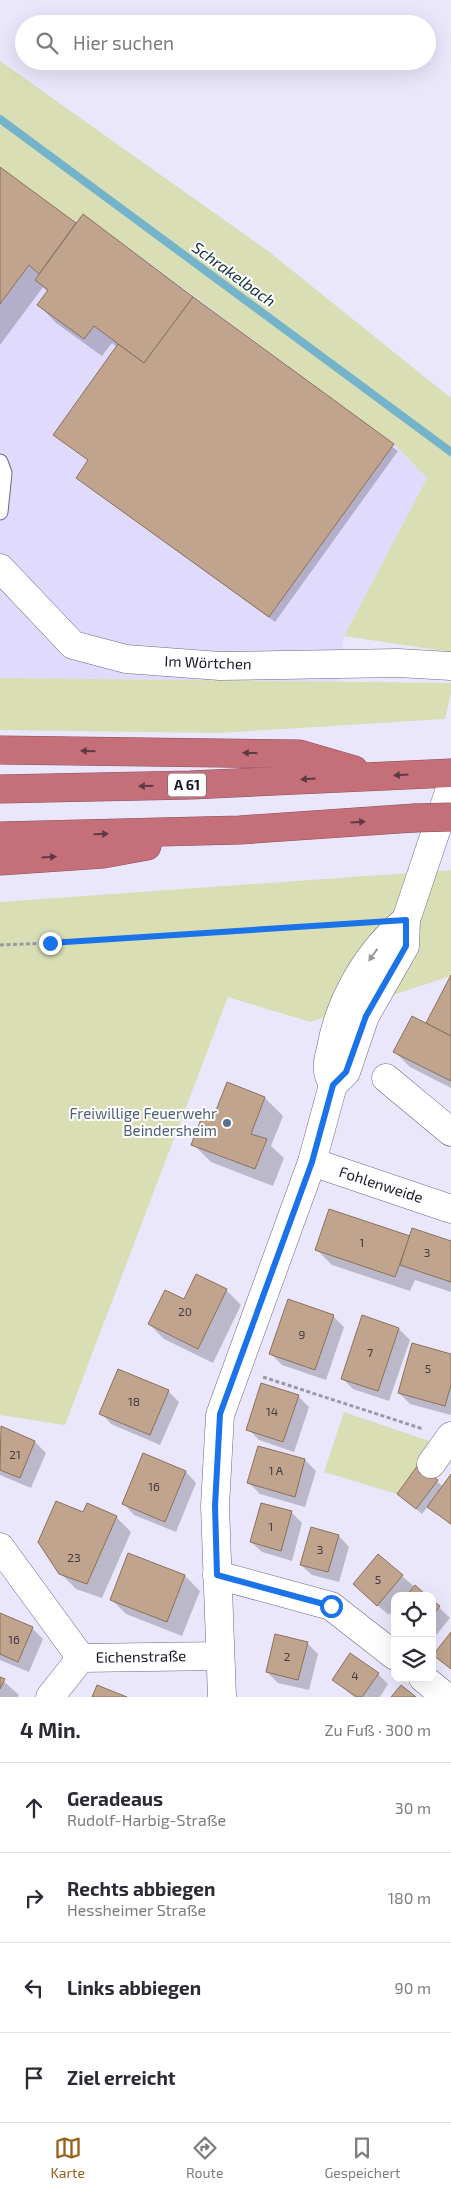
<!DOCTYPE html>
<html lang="de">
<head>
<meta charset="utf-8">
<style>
  :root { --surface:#fff; --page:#f7f7f7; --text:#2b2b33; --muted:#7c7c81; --line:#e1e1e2; --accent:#98601b }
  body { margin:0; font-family:"Exo 2",sans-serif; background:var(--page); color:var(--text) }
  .controls { position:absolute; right:15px; bottom:15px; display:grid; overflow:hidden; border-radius:10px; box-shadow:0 5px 20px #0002 }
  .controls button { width:45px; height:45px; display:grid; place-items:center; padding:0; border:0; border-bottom:1px solid var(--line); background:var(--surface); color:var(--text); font:25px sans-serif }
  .stop { position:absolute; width:15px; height:15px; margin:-11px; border:4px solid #1a73e8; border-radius:50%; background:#fff }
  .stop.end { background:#1a73e8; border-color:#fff; box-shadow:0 1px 5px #0008 }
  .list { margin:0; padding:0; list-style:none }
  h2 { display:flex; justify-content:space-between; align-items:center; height:65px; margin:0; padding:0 20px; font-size:21px }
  h2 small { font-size:16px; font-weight:400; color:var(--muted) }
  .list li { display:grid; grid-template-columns:32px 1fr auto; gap:15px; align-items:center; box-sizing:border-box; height:90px; padding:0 20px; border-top:1px solid var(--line) }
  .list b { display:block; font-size:19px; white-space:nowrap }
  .list p { margin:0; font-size:16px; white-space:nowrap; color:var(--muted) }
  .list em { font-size:16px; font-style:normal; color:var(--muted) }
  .icon { flex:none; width:28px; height:28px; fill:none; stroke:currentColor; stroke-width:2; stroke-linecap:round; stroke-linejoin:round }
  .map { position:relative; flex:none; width:451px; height:1697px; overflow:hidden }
  .search { position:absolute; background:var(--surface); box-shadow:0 5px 20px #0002; left:15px; right:15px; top:15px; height:55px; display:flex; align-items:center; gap:12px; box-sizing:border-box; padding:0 18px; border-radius:28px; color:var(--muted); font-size:19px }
  .sheet { height:425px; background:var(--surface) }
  nav { display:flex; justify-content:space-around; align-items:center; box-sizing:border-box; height:70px; border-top:1px solid var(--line); background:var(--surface); font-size:14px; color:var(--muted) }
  nav a { display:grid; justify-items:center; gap:2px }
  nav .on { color:var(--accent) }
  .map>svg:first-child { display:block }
</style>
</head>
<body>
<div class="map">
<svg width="451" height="1697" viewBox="0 0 451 1697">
  <rect width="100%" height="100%" fill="#eae7fc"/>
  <!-- built -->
  <path fill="#e0dbfd" d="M0 167 76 223 83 214 394 444 427 478 344 636 337 682 0 678Z"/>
  <!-- green -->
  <g fill="#d9deb5">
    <path d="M0 61 268 251 451 398V652L344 636 427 478 394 444 83 214 76 223 0 167Z"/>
    <path d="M0 678 451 683V693L445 719 218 733 0 730Z"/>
    <path d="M451 870V976L310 1022 228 997 65 1425 0 1415V902Z"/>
    <path d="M344 1412 435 1443 397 1494 324 1472Z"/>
  </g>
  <!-- shadow -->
  <g fill="#0003">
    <path d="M0 169 398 451 275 622 83 483 89 461 55 435 117 347 112 343 102 356 56 323 39 305 48 292 43 287 0 345Z"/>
    <path d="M451 978V1088L410 1067 395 1052 427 1024Z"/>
    <path d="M228 1084 265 1098 283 1116 271 1146 284 1158 273 1186 211 1162 193 1144 216 1115Z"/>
    <path d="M410 1237 451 1242V1292L415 1280 410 1291 332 1265 317 1250Z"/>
    <path d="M197 1276 226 1290 241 1305 213 1363 164 1339 149 1324 184 1301Z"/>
    <path d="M333 1316 344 1327 326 1380 282 1365 271 1354Z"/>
    <path d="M363 1317 399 1329 410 1340 389 1401 353 1389 342 1378Z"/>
    <path d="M451 1355V1415L410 1404 399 1393Z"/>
    <path d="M168 1391 179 1402 160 1445 111 1424 101 1413Z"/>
    <path d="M298 1396 309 1407 294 1452 259 1440 248 1429Z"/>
    <path d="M1 1428 35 1442 46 1453 31 1488 0 1475Z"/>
    <path d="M259 1447 305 1460 316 1471 305 1507 260 1494 249 1483Z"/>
    <path d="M186 1472 196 1483 176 1532 134 1515 124 1504Z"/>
    <path d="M451 1476V1525L428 1506 422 1514 398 1494 437 1481 443 1487Z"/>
    <path d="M291 1512 302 1523 292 1561 262 1552 251 1542Z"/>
    <path d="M83 1514 116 1517 131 1532 102 1598 76 1589 60 1573Z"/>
    <path d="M339 1536 349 1547 339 1582 312 1575 301 1565Z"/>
    <path d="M378 1555 425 1596H395V1618L390 1613 389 1615 365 1595Z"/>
    <path d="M185 1576 200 1591 182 1636 126 1614 111 1599Z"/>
    <path d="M432 1601 450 1618 432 1640Z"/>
    <path d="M0 1614 32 1628 43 1639 29 1672 0 1660Z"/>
    <path d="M307 1643 318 1654 309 1690 278 1683 267 1672Z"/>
    <path d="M378 1674 388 1684 380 1697H354L333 1680Z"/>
    <path d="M0 1678 19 1695 18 1697H0Z"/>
  </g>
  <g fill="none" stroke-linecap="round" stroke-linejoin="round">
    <!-- stream -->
    <path stroke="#74b4ca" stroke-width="8" d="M0 119 451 452"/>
  </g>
  <!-- building -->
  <g fill="#c1a48d" stroke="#8b705a">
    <path d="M0 167 76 223 39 274 29 265 0 304Z"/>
    <path d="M83 214 193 297 144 363 94 326 84 339 37 305 48 290 35 280Z"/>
    <path d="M193 297 394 444 269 617 76 478 88 460 53 435 118 344 144 363Z"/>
    <path d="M451 975V1036L426 1023Z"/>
    <path d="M412 1016 451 1036V1081L393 1052Z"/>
    <path d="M227 1082 265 1097 251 1134 267 1139 255 1169 191 1145 205 1109 215 1113Z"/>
    <path d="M329 1209 410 1236 395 1277 315 1250Z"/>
    <path d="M412 1228 451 1241V1282L400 1265Z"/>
    <path d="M196 1274 227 1289 198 1349 148 1324 165 1290 184 1299Z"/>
    <path d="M288 1299 334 1315 315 1370 269 1354Z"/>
    <path d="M362 1315 399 1328 378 1391 341 1379Z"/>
    <path d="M412 1343 451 1354V1385L445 1406 398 1393Z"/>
    <path d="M118 1369 169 1390 150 1435 99 1414Z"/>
    <path d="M261 1383 299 1395 283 1442 246 1430Z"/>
    <path d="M1 1426 35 1441 20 1478 0 1470Z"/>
    <path d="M258 1446 305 1459 295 1497 247 1483Z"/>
    <path d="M143 1453 186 1471 165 1522 122 1504Z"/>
    <path d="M418 1465 438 1480 416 1509 397 1494Z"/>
    <path d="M451 1474V1524L427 1507Z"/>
    <path d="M56 1501 83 1512 87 1503 117 1516 87 1584 59 1574 38 1542Z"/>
    <path d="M261 1503 292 1511 281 1551 250 1542Z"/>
    <path d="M311 1527 339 1535 328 1572 300 1565Z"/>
    <path d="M128 1553 185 1575 167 1622 110 1600Z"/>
    <path d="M378 1554 403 1575 377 1606 353 1584Z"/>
    <path d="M415 1585 427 1596H406Z"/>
    <path d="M432 1600 440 1606 432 1616Z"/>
    <path d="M0 1613 33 1627 18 1662 0 1654Z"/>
    <path d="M451 1632V1669L433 1655Z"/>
    <path d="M275 1634 308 1642 298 1680 266 1672Z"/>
    <path d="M350 1653 379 1673 362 1697H357L332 1680Z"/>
    <path d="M0 1677 5 1679 0 1689Z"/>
    <path d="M97 1685 127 1697H92Z"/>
    <path d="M401 1685 416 1697H391Z"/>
  </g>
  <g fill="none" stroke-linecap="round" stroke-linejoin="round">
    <!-- service casing -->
    <g stroke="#6c6785" stroke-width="17">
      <path id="service" d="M0 462 4 473 0 512"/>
    </g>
    <!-- minor casing -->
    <g stroke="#6c6785" stroke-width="29">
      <g id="minor">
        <path d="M0 568 73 645 126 659 220 666 398 663 451 666"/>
        <path d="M386 1078 451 1132"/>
        <path d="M312 1162 451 1209"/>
        <path d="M431 1464 451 1436"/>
        <path d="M0 1547 81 1658"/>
        <path d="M217 1575 331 1606 395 1656"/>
        <path d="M423 1678 446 1697"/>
        <path d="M50 1697 81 1658 220 1656"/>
      </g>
    </g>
    <!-- tertiary casing -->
    <g stroke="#6c6785" stroke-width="29">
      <g id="tertiary">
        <path d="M333 1085C331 1081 328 1075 328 1071 326 1064 330 1054 331 1048 340 999 368 951 406 920"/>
        <path d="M222 1697 215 1506 220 1415 312 1162 333 1085 346 1072 365 1016 405 946 406 920 451 786"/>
      </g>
    </g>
    <!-- motorway casing -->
    <g stroke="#89505b" stroke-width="29">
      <g id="motorway">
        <path d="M0 750 299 754 354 770"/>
        <path d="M0 789 191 785 451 773"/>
        <path d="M0 836 240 830 414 818"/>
        <path d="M0 861 103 854 147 846"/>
      </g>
    </g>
    <!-- path -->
    <g stroke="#9a98a9" stroke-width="3" stroke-dasharray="4 2.5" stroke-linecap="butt">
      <path d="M0 945 50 943 366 922"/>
      <path d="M263 1377 423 1429"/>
    </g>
    <!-- service -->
    <use href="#service" stroke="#fff" stroke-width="15"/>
    <!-- minor -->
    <use href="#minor" stroke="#fff" stroke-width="28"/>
    <!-- tertiary -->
    <use href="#tertiary" stroke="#fff" stroke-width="28"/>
    <!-- motorway -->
    <use href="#motorway" stroke="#c56f79" stroke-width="28"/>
    <!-- motorway-bridge casing -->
    <g stroke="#89505b" stroke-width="29" stroke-linecap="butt">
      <path id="motorway-bridge" d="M414 818 451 817"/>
    </g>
    <!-- motorway-bridge -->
    <use href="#motorway-bridge" stroke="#c56f79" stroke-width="28"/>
  </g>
  <!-- one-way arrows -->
  <defs><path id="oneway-solid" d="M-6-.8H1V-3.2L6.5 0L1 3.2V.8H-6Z" transform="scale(1.25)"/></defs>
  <g fill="#5e3a45">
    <use href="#oneway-solid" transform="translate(88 751) rotate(-179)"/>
    <use href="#oneway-solid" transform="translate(250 753) rotate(-179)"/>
    <use href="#oneway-solid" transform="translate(401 775) rotate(177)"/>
    <use href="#oneway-solid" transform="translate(308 779) rotate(177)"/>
    <use href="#oneway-solid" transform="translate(146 786) rotate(179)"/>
    <use href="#oneway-solid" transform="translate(358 822) rotate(-4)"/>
    <use href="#oneway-solid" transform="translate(101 834) rotate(-1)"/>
    <use href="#oneway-solid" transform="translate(49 857) rotate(-4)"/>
  </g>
  <use fill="#98979c" href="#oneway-solid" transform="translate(373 955) rotate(125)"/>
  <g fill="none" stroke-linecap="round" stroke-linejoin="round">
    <!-- route -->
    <path stroke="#1a73e8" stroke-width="6" d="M50 943 406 920V946L366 1016 346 1072 333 1085 312 1162 220 1414 215 1506 217 1575 331 1606"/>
  </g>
  <!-- markers -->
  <circle fill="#5c6f8a" stroke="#fff" stroke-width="2" cx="227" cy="1123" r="5"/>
  <g text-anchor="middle" stroke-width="4" stroke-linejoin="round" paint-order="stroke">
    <!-- number labels -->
    <g font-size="12" fill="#433a3e">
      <text x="362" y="1247">1</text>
      <text x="427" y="1257">3</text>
      <text x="185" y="1316">20</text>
      <text x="302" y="1339">9</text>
      <text x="370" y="1357">7</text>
      <text x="428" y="1373">5</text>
      <text x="134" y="1406">18</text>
      <text x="272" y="1416">14</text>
      <text x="15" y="1459">21</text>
      <text x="276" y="1475">1 A</text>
      <text x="154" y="1491">16</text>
      <text x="271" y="1531">1</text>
      <text x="320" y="1554">3</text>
      <text x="74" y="1562">23</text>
      <text x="378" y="1584">5</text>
      <text x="14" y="1644">16</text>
      <text x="287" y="1661">2</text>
      <text x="355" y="1680">4</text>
    </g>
    <!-- shield labels -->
    <rect fill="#fff" stroke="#5e5d65" stroke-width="1" x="168" y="773.5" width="38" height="23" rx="4"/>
    <g font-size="14" font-weight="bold" fill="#191723">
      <text x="187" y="790">A 61</text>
    </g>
    <!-- street labels -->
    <g font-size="15" fill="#191723" stroke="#fff">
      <text transform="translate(208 663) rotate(2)" y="5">Im Wörtchen</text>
      <text transform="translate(381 1185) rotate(18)" y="5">Fohlenweide</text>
      <text transform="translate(141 1657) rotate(-1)" y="5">Eichenstraße</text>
    </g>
    <!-- service labels -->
    <g font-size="15" fill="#4e5e75" stroke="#fff" text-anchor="end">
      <text x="217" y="1119">Freiwillige Feuerwehr<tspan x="217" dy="17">Beindersheim</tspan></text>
    </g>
    <!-- water labels -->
    <g font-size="16" font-style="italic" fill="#12313b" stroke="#fff">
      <text transform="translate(234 274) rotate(36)" y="6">Schrakelbach</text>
    </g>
  </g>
</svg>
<div class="controls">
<button><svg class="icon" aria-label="locate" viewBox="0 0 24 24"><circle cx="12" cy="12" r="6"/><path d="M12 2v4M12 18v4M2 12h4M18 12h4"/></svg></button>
<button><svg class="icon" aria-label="layers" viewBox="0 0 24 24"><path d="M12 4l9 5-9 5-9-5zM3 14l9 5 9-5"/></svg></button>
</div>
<div class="stop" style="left:331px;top:1606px"></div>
<div class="stop end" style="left:50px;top:943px"></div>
<div class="search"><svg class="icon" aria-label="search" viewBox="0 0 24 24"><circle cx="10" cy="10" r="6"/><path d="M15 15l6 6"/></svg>Hier suchen</div>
</div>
<section class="sheet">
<h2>4 Min.<small>Zu Fuß · 300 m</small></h2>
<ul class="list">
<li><svg class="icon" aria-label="ahead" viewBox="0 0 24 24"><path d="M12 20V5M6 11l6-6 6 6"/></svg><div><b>Geradeaus</b><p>Rudolf-Harbig-Straße</p></div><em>30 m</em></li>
<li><svg class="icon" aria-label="right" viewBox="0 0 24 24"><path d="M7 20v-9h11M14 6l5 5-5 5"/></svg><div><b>Rechts abbiegen</b><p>Hessheimer Straße</p></div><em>180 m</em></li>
<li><svg class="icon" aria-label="left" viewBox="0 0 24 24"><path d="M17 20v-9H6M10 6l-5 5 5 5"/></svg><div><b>Links abbiegen</b></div><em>90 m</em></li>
<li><svg class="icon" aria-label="arrive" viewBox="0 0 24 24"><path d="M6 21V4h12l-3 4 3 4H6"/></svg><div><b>Ziel erreicht</b></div></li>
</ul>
</section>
<nav>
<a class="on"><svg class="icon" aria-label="map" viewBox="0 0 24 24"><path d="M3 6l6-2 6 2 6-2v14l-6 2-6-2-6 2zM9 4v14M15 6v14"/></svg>Karte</a>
<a><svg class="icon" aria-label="directions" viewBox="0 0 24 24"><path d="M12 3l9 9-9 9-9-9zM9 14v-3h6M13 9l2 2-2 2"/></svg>Route</a>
<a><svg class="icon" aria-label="saved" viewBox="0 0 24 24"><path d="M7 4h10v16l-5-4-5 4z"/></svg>Gespeichert</a>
</nav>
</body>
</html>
